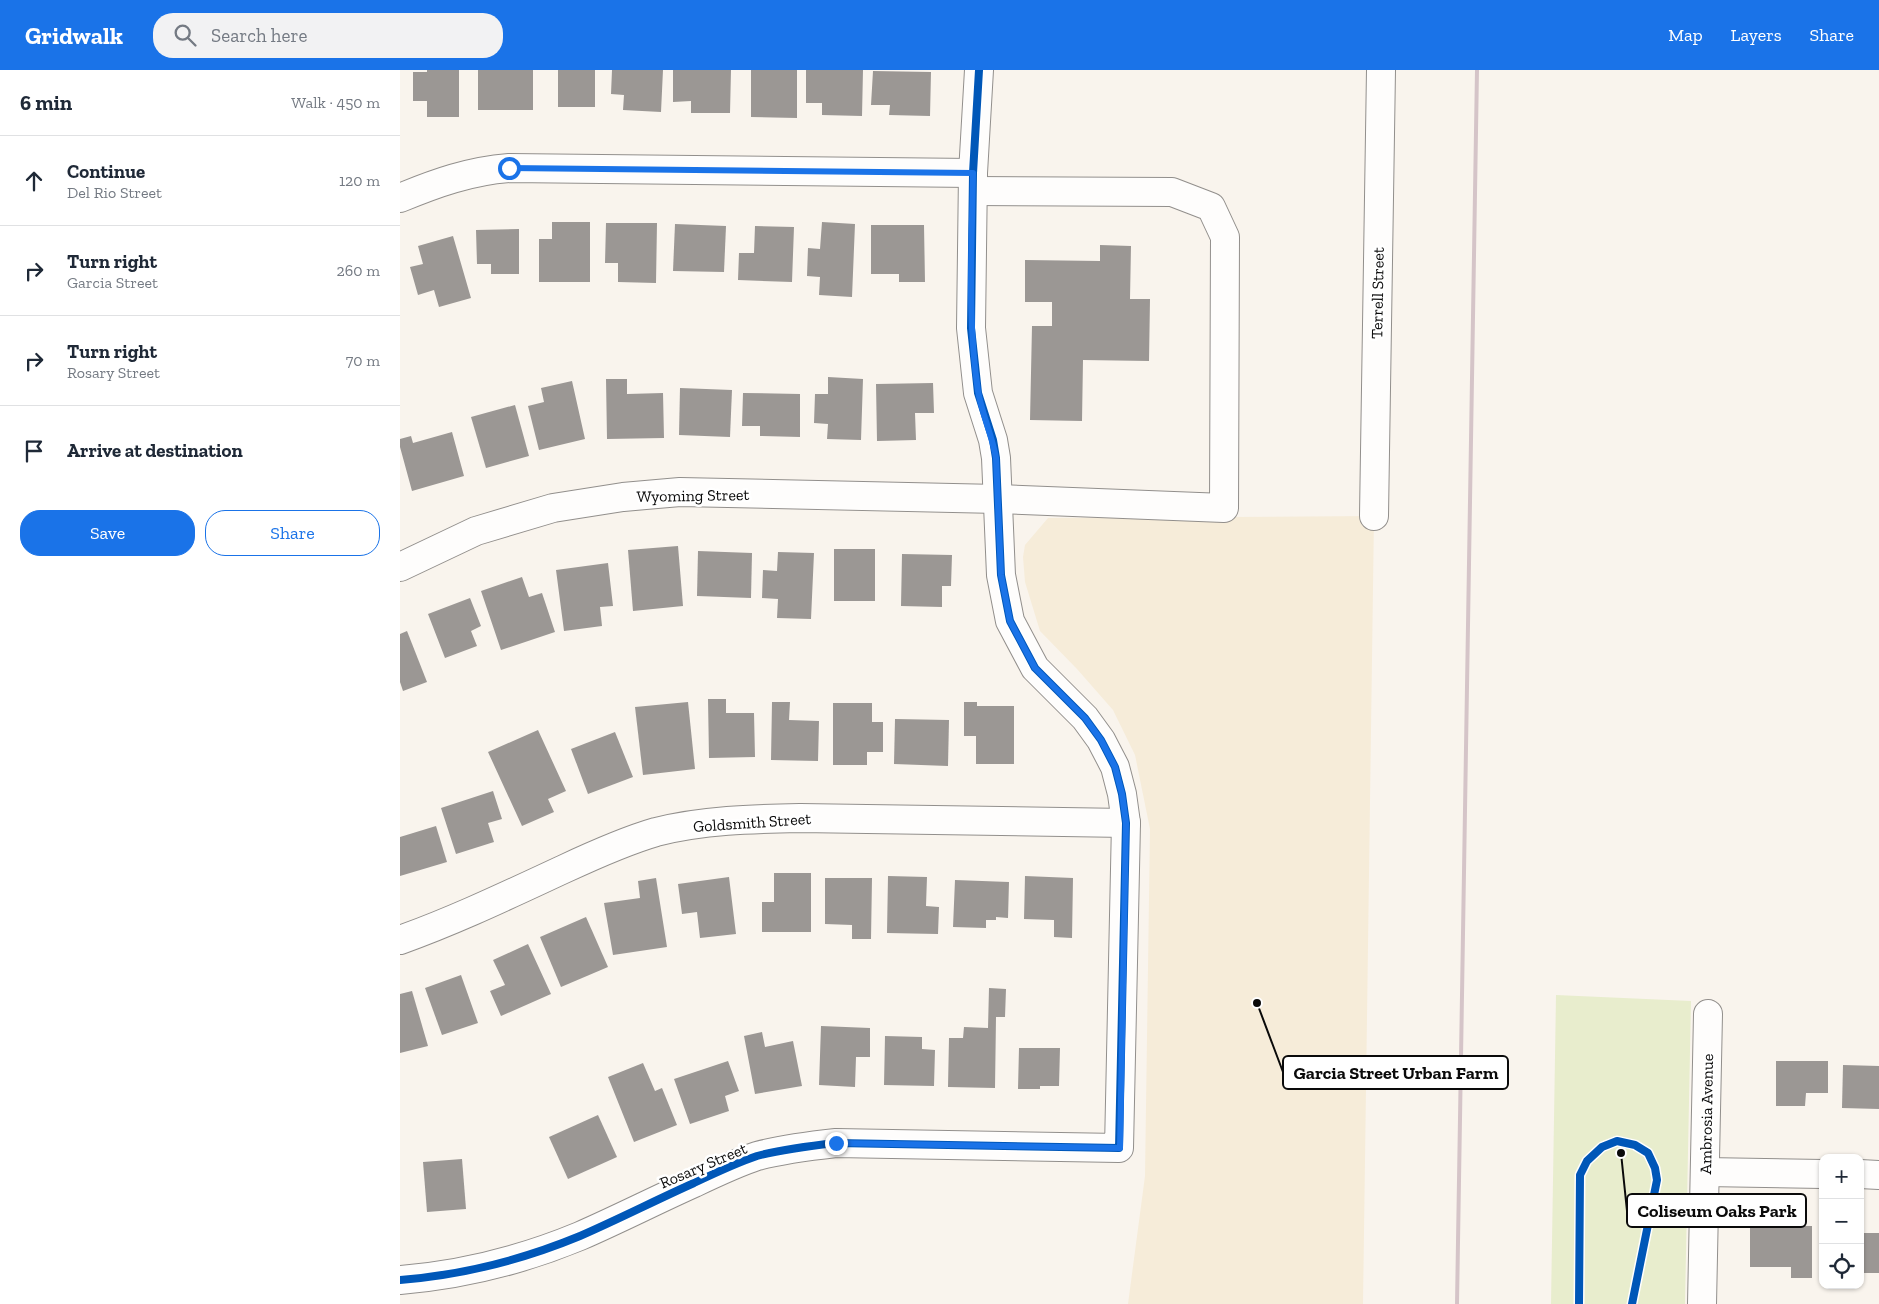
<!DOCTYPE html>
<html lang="en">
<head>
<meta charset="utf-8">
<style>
  :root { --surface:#fff; --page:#f2f2f3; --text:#1f2937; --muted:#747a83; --line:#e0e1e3; --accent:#1a73e8 }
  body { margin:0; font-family:"Zilla Slab",serif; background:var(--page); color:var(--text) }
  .controls { position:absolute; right:15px; bottom:15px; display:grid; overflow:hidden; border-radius:10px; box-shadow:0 1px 4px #0004 }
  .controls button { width:45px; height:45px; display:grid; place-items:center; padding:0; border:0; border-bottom:1px solid var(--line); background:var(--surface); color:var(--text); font:25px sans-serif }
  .stop { position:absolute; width:15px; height:15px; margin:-11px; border:4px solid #1a73e8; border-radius:50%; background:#fff }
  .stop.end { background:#1a73e8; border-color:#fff; box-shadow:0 1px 5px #0008 }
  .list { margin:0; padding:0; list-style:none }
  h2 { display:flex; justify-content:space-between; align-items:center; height:65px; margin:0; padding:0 20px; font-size:21px }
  h2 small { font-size:16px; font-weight:400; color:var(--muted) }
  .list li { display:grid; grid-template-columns:32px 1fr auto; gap:15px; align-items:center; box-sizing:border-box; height:90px; padding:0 20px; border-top:1px solid var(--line) }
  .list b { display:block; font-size:19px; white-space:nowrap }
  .list p { margin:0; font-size:16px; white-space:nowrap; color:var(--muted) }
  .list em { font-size:16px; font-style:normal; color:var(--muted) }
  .actions { display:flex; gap:10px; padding:15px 20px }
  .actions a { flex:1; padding:11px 0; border:1px solid var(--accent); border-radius:20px; text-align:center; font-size:18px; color:var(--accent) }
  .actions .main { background:var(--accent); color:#fff }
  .icon { flex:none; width:28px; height:28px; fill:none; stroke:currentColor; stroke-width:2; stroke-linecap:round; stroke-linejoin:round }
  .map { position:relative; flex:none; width:1479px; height:1234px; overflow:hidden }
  header { display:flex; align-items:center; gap:30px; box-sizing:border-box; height:70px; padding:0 25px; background:var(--accent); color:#fff }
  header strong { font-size:24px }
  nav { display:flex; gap:28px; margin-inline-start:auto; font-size:18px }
  .search { width:350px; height:45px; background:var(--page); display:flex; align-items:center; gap:12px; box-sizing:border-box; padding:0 18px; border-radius:20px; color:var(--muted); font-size:19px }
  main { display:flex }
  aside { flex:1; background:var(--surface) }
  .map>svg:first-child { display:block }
</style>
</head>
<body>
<header>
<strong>Gridwalk</strong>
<div class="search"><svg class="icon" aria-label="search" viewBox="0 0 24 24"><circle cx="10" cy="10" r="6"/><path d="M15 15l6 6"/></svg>Search here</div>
<nav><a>Map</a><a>Layers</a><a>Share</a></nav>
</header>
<main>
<aside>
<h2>6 min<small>Walk · 450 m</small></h2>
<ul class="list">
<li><svg class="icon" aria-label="ahead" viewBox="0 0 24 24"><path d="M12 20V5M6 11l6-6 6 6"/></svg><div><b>Continue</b><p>Del Rio Street</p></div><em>120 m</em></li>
<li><svg class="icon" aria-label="right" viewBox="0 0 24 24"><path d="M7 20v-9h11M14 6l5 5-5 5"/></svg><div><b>Turn right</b><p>Garcia Street</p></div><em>260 m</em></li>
<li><svg class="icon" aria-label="right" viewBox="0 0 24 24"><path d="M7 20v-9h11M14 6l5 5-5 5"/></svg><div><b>Turn right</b><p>Rosary Street</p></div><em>70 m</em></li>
<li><svg class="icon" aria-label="arrive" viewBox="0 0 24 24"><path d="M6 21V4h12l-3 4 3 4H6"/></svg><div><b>Arrive at destination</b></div></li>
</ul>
<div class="actions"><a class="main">Save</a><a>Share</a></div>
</aside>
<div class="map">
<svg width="1479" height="1234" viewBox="0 0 1479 1234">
  <rect width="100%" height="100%" fill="#f9f4ed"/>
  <!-- farmland -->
  <path fill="#f6ecd9" d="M974 446 963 1234H728L745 1106 750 759 735 685 713 640 677 599 640 561 625 512 623 487 625 475 648 448Z"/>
  <!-- green -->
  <path fill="#e8edcd" d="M1156 925 1291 931 1285 1234H1151Z"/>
  <!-- building -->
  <g fill="#9b9794">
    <path d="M27 0H59V47H27V31H13V2H27Z"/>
    <rect x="78" y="0" width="55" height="40"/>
    <rect x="158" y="0" width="37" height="37"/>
    <path d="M212 0H263L261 42 223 40 224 25 211 24Z"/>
    <path d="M273 0H331L330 43H291V31L273 32Z"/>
    <path d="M351 0H397V48L351 47Z"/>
    <path d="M406 0H463L462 46 422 45V33H406Z"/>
    <path d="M473 1 531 2 530 46 489 45 490 35H471Z"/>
    <path d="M152 152H190V212H139V169H152Z"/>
    <path d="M422 152 455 154 452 227 419 225 420 207 407 206 408 178 420 179Z"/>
    <path d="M206 153H257L256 213 218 212V193H205Z"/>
    <path d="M275 154 326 156 324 202 273 201Z"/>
    <path d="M471 155H524L525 212H499V204H471Z"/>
    <path d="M355 156 394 157 392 212 338 210 339 183H354Z"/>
    <path d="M119 159V204H91V194H77L76 160Z"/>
    <path d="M53 166 71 228 39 237 34 220 18 225 10 197 23 194 18 176Z"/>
    <path d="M700 175 731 176 730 229H750L749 291 683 290 682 351 630 350 632 256H652V232H625V190L700 191Z"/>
    <path d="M428 307 463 309 461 370 427 369 428 354 414 353 415 324H428Z"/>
    <path d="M206 309H227V324L263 323 264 368 207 369Z"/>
    <path d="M172 311 185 369 139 380 128 336 144 332 141 318Z"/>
    <path d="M533 313 534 343H515L516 370 477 371 476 314Z"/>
    <path d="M280 318 332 320 330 367 279 365Z"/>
    <path d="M343 323 400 324V367L360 366V356H342Z"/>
    <path d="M115 335 129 386 86 398 71 347Z"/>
    <path d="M52 362 64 406 12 421 0 377V369L11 366 13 373Z"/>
    <path d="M278 476 283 536 233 541 228 480Z"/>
    <rect x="434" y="479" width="41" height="52"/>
    <path d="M298 481 352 483 351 528 297 526Z"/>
    <path d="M378 482 414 483 411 549 377 548 378 529 362 528 363 500 377 501Z"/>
    <path d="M502 484 552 485 551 516H542V537L501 536Z"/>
    <path d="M208 493 213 536 200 537 202 556 164 561 156 500Z"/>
    <path d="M122 507 129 527 142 523 155 562 101 580 81 521Z"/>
    <path d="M70 528 81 556 71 561 77 576 45 588 28 544Z"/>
    <path d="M7 561 27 612 3 621 0 612V564Z"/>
    <path d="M308 629H326V643H354L355 687 309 688Z"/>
    <path d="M288 632 295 699 243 705 235 637Z"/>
    <path d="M372 632H390L389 650 419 651 418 691 371 690Z"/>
    <path d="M564 632H577V636H614V694H576V666H564Z"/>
    <path d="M433 633H472V652H483V682H467V695H433Z"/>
    <path d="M495 649 549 650 548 696 494 694Z"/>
    <path d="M138 660 166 721 148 729 154 742 122 756 88 682Z"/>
    <path d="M215 662 233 707 188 724 171 679Z"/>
    <path d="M93 721 102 749 88 753 94 772 56 784 41 738Z"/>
    <path d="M36 756 47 792 0 806V767Z"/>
    <path d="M374 803H411V862H362V832H374Z"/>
    <path d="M488 806 527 807 526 836 539 837 538 864 487 863Z"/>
    <path d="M625 806 673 808 672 868 654 867V850L624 849Z"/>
    <path d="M329 807 336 864 300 868 297 842 282 844 278 814Z"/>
    <path d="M256 808 267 877 213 885 204 833 240 828 238 811Z"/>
    <path d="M425 808H472L471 869H452V855L425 854Z"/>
    <path d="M555 810 609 812 608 848 596 847V850H586V858L553 857Z"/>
    <path d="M186 847 208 897 161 917 140 867Z"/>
    <path d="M128 874 151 924 101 946 90 921 105 915 93 890Z"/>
    <path d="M61 905 78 953 42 965 25 918Z"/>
    <path d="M589 918 606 919 605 947H596L595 1018 548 1017 549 968H563L564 957 588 958Z"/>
    <path d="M12 921 28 976 0 983V924Z"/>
    <path d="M421 956 470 958V987H456L455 1017 419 1015Z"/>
    <path d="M362 962 365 977 393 971 402 1016 355 1024 344 966Z"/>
    <path d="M485 966 522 967V979L535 980 534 1016 484 1015Z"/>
    <path d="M619 978H660L659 1016H640V1019H618Z"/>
    <path d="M328 991 339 1021 325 1026 329 1041 290 1054 274 1009Z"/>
    <path d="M1376 991H1428V1023H1406L1405 1036H1376Z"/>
    <path d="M243 993 255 1021 262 1018 277 1055 234 1072 208 1007Z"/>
    <path d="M1443 995 1479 996V1039L1442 1038Z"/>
    <path d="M198 1045 217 1087 168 1109 149 1067Z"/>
    <path d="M62 1089 66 1139 27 1142 23 1092Z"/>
    <path d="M1350 1155 1412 1156V1208H1391V1197H1350Z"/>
    <rect x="1460" y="1163" width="19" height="40"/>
  </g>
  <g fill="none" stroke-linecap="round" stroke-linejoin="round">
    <!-- minor casing -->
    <g stroke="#928f8c" stroke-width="30">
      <g id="minor">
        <path d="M0 128C36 113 70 101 109 98L573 103"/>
        <path d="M974 446 981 0"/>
        <path d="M0 497 76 461 153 438 223 427 280 422 598 429 824 438 825 167 811 137 772 122 573 121"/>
        <path d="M0 870C56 850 110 824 164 799 194 785 225 771 256 762 303 750 352 749 400 748L726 753"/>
        <path d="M1305 1102 1423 1104"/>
        <path d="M1460 1104 1479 1105"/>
        <path d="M0 1210C63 1205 122 1190 180 1166 219 1149 256 1130 294 1113 315 1103 336 1093 357 1086 383 1079 409 1076 436 1073L719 1078 726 753 722 724 715 697 701 670 685 648 635 598 610 551 601 505 596 388 593 370 578 323 571 258 573 103 579 0"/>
        <path d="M1302 1234 1308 944"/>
      </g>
    </g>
    <!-- minor -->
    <use href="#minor" stroke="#fefdfc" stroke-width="28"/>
    <!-- rail -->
    <path stroke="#d5c4c8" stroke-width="4" d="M1057 1234 1077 0"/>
    <!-- cycleway casing -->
    <g stroke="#fff" stroke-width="11">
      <g id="cycleway">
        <path d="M0 1210C63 1205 122 1190 180 1166 219 1149 256 1130 294 1113 315 1103 336 1093 357 1086 383 1079 409 1076 436 1073L719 1078 726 753 722 724 715 697 701 670 685 648 635 598 610 551 601 505 596 388 593 370 578 323 571 258 573 103 579 0"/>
        <path d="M1179 1234 1180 1105 1187 1091 1202 1077 1217 1071 1235 1075 1248 1083 1255 1098 1257 1110 1232 1234"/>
      </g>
    </g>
    <!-- cycleway -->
    <use href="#cycleway" stroke="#0057b8" stroke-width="8"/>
  </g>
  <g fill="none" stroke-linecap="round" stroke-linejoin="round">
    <!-- route -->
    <path stroke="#1a73e8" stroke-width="6" d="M109 98 573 103C572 176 567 249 578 321 582 344 592 365 596 388L601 505 610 551 635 598 685 648 701 670 715 697 722 724 726 753 720 1078 436 1073"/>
  </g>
  <g text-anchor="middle" stroke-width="5" stroke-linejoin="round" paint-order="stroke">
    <!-- street labels -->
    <g font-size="16" fill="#0a0a0a" stroke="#fff">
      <text transform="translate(977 223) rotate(-89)" y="6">Terrell Street</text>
      <text transform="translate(293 425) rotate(-1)" y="6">Wyoming Street</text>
      <text transform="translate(352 752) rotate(-4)" y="6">Goldsmith Street</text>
      <text transform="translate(1306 1044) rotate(-89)" y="6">Ambrosia Avenue</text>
      <text transform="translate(303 1095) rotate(-23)" y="6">Rosary Street</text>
    </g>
  </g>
  <!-- callouts -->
  <path fill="none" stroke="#0a0a0a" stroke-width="2" d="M857 933L883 1002M1221 1083L1227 1141"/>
  <g fill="#0a0a0a" stroke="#fff" stroke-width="2">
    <circle cx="857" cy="933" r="5"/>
    <circle cx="1221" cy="1083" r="5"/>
  </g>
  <g fill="#fff" stroke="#0a0a0a" stroke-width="2">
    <rect x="883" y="986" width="225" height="33" rx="5"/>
    <rect x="1227" y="1124" width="179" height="33" rx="5"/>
  </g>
  <g font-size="18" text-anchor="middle" font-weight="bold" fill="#0a0a0a">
    <text x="996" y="1009">Garcia Street Urban Farm</text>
    <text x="1317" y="1147">Coliseum Oaks Park</text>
  </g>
</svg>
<div class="controls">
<button>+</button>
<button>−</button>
<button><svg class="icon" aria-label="locate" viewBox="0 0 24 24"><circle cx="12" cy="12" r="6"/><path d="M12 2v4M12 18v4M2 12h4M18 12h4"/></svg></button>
</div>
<div class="stop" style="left:109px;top:98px"></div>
<div class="stop end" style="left:436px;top:1073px"></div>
</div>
</main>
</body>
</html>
